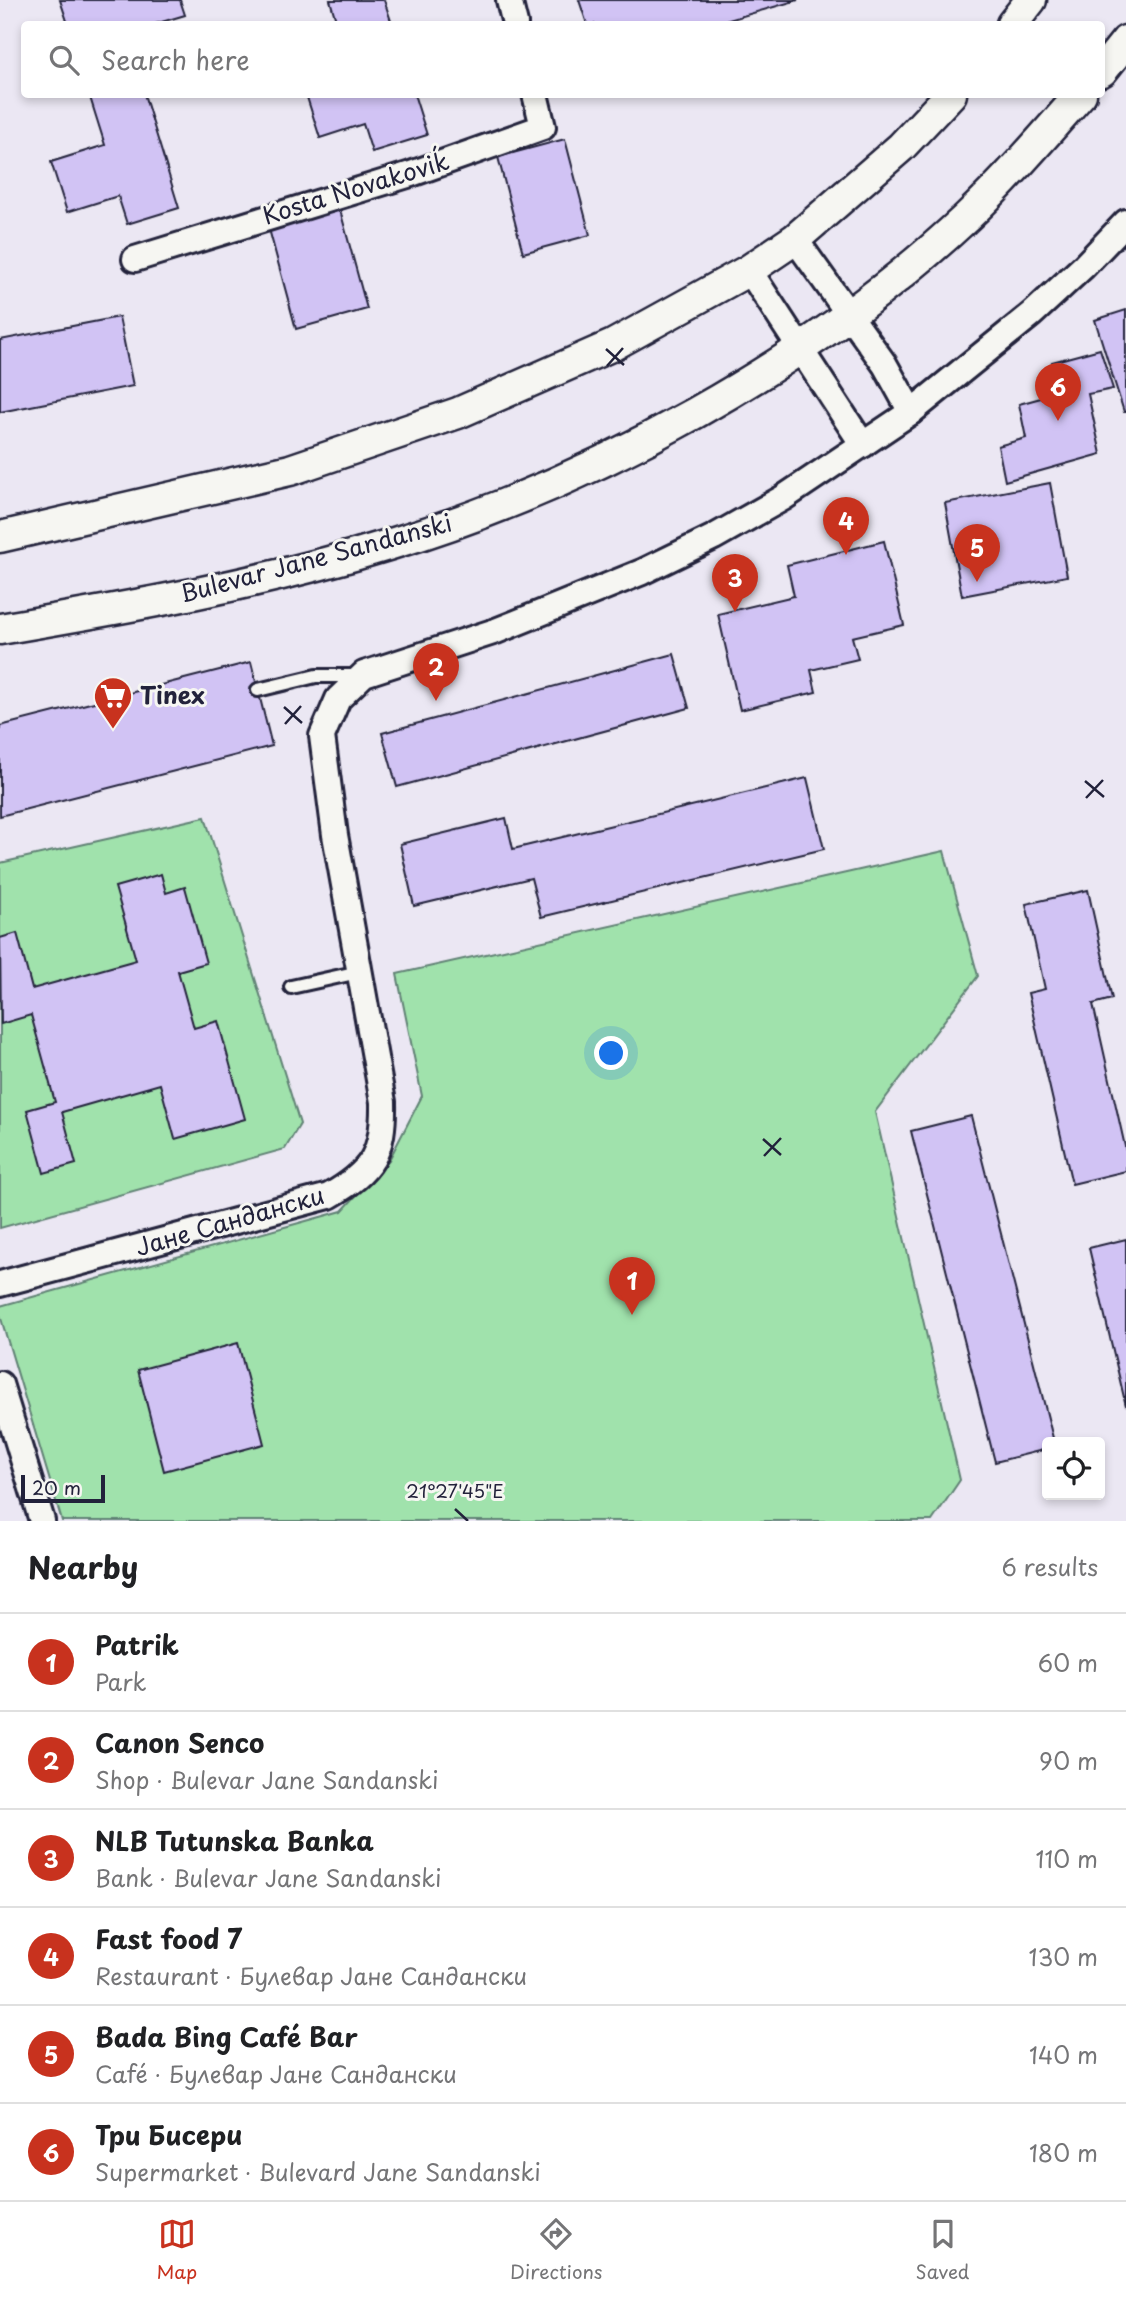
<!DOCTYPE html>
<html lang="en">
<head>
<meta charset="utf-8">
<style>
  :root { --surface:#fff; --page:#f2f2f2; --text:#202124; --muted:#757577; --line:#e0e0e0; --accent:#c8321e }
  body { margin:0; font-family:"Playpen Sans",sans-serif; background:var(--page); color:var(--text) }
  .controls { position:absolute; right:21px; bottom:21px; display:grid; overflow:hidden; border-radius:7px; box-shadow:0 4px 10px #0003 }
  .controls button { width:63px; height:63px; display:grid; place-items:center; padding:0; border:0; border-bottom:2px solid var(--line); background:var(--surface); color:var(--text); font:35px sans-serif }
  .scale { position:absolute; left:21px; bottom:18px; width:84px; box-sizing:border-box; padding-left:7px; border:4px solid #22223b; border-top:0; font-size:19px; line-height:24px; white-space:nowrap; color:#22223b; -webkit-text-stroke:5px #f6f6f2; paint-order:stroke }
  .you { position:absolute; left:612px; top:1054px; width:24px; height:24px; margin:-18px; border:5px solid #fff; border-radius:50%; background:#1a73e8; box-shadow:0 0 0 10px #1a73e833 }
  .badge { display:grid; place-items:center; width:46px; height:46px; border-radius:50%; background:var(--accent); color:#fff; font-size:23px; font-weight:700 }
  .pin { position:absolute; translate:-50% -58px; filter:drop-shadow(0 2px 4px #0008) }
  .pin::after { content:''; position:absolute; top:37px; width:24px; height:21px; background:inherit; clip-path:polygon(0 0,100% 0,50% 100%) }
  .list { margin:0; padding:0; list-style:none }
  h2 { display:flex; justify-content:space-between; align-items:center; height:91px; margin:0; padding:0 28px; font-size:30px }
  h2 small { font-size:23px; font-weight:400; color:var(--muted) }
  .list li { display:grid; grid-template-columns:46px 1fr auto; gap:21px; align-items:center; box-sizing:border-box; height:98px; padding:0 28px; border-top:2px solid var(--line) }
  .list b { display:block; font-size:26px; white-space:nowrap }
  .list p { margin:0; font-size:23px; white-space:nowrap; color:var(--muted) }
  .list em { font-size:23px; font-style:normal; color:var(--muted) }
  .icon { flex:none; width:38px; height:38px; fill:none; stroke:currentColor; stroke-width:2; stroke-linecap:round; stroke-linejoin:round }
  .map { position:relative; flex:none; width:1126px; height:1521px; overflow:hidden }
  .search { position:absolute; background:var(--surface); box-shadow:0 4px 10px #0003; left:21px; right:21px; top:21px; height:77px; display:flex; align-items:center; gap:18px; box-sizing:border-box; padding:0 24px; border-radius:7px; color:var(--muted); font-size:26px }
  .sheet { height:679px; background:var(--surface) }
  nav { display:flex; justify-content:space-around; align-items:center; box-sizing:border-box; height:98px; border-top:2px solid var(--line); background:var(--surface); font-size:19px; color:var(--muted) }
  nav a { display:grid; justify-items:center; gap:4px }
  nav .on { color:var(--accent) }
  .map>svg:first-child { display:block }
</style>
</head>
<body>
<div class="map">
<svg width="1126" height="1521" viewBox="0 0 1126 1521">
  <rect width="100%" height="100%" fill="#ebe7f3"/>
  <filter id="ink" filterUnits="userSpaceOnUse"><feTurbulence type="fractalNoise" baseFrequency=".0143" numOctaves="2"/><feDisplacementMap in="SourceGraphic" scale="14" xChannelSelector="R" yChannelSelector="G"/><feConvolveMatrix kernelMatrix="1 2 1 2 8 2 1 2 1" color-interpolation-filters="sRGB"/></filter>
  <g filter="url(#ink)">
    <!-- green -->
    <g fill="#a0e2ac" stroke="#618274" stroke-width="2">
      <path d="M205 817 300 1124 285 1149 0 1228V863Z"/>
      <path d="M944 851 978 976 875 1112 960 1480 932 1521H62L0 1315V1306L342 1211 389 1160 422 1096 397 974Z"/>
    </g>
    <!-- building -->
    <g fill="#d1c3f4" stroke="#22223b" stroke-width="2">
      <path d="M60 0H180L185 15 155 24H68Z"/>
      <path d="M330 0H384L392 24H337Z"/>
      <path d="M579 0H798L715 24H587Z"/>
      <path d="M89 94H144L179 208 127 224 118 196 67 212 51 162 105 145Z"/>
      <path d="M306 94H414L427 135 372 152 363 124 320 138Z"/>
      <path d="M565 139 590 235 523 253 498 157Z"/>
      <path d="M340 210 367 309 296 329 269 229Z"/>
      <path d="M1126 310V412H1124L1095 320Z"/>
      <path d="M119 317 133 386 0 412V340Z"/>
      <path d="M1100 349 1113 389 1088 394 1101 454 1005 481 998 446 1026 438 1019 404 1059 393 1052 362Z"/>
      <path d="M1050 483 1067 576 962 596 945 503Z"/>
      <path d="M884 541 904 625 852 637 858 659 811 670 816 692 740 710 718 614 794 596 787 565Z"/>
      <path d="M674 654 689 708 397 787 382 733Z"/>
      <path d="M251 662 272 746 0 816V726Z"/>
      <path d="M807 778 824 849 541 917 531 878 414 906 400 844 506 818 513 849Z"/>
      <path d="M161 874 166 893 185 887 206 963 178 971 194 1028 218 1021 245 1119 175 1139 160 1084 62 1112 76 1164 44 1173 27 1110 55 1102 31 1015 1 1024 0 938 17 933 32 989 136 960 115 887Z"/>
      <path d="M1088 890 1112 999 1093 1004 1126 1151V1171L1072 1184 1028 993 1045 989 1026 904Z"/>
      <path d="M971 1116 1054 1442H1047V1449L995 1462 911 1131Z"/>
      <path d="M1126 1239V1406L1089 1248Z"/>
      <path d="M238 1343 264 1444 164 1471 138 1370Z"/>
    </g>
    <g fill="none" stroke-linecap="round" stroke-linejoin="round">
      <!-- service casing -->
      <g stroke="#22223b" stroke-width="18">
        <g id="service">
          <path d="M258 690 316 676H358"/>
          <path d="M291 987 359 972"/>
        </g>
      </g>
      <!-- minor casing -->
      <g stroke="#22223b" stroke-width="30">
        <g id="minor">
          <path d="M509 0 515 24"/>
          <path d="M795 239 885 365 911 412"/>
          <path d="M135 259 411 174 543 127 535 94"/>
          <path d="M749 270 863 445"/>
          <path d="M0 1284 329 1196C373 1171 384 1152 383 1102L335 835 322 736 338 699 364 674 496 631 642 572 714 537 783 498 911 412 1032 314 1084 266 1126 222"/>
          <path d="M0 1384 42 1521"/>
        </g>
      </g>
      <!-- tertiary casing -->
      <g stroke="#22223b" stroke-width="35">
        <g id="tertiary">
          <path d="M1012 24 1031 0"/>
          <path d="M1102 71 1126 41"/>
          <path d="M0 537 290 470 458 413 613 345 749 270 795 239 901 147 951 94"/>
          <path d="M0 629C130 607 262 584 388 545 593 483 810 364 967 217 1007 179 1044 136 1081 94"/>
        </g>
      </g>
      <!-- service -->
      <use href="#service" stroke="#f6f6f2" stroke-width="12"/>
      <!-- minor -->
      <use href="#minor" stroke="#f6f6f2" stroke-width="24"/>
      <!-- tertiary -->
      <use href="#tertiary" stroke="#f6f6f2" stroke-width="30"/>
    </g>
  </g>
  <!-- ticks -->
  <path fill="none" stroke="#22223b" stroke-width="2.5" d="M606 349 624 365M607 366 623 348M284 707 302 723M285 724 301 706M1085 781 1104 797M1086 798 1103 780M763 1139 781 1155M764 1156 781 1138M455 1509 468 1521"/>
  <!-- icons -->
  <defs>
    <g id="supermarket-pin" transform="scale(2.0125)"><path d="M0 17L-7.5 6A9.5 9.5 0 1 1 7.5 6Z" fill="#c8321e" stroke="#f6f6f2"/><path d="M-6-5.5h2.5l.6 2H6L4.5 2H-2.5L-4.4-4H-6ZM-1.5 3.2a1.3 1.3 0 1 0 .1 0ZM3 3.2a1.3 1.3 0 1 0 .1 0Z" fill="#fff"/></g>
  </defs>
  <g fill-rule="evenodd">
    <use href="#supermarket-pin" x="113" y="696"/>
  </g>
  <g text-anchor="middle" stroke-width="6" stroke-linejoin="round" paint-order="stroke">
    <!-- street labels -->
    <g font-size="24" fill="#22223b" stroke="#f6f6f2">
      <text transform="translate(356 189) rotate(-17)" y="8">Kosta Novakoviḱ</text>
      <text transform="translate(316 559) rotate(-15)" y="8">Bulevar Jane Sandanski</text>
      <text transform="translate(230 1222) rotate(-16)" y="8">Јане Сандански</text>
    </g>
    <!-- poi labels -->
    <g font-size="24" font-weight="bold" fill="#22223b" stroke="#f6f6f2" text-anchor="start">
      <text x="140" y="704">Tinex</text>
    </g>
  </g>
  <g font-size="18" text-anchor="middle" fill="#22223b" stroke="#f6f6f2" stroke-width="6" stroke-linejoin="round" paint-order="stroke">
    <text x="455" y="1498">21°27'45"E</text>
  </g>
</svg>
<div class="controls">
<button><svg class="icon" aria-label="locate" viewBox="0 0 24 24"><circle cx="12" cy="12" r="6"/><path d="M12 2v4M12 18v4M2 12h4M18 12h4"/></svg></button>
</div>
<div class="scale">20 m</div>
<div class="you"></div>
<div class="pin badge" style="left:632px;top:1315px">1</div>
<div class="pin badge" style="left:436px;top:701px">2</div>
<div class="pin badge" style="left:735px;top:612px">3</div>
<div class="pin badge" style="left:846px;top:555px">4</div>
<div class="pin badge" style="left:977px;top:582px">5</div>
<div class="pin badge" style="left:1058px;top:421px">6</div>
<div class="search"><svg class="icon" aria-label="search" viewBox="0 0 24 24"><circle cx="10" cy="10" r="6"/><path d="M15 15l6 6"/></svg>Search here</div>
</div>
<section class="sheet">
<h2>Nearby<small>6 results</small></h2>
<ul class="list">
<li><span class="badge">1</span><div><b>Patrik</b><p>Park</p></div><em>60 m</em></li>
<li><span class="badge">2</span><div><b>Canon Senco</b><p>Shop · Bulevar Jane Sandanski</p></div><em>90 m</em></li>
<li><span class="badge">3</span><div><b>NLB Tutunska Banka</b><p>Bank · Bulevar Jane Sandanski</p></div><em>110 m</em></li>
<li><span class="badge">4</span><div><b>Fast food 7</b><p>Restaurant · Булевар Јане Сандански</p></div><em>130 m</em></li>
<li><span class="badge">5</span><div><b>Bada Bing Café Bar</b><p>Café · Булевар Јане Сандански</p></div><em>140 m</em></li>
<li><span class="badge">6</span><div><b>Три Бисери</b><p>Supermarket · Bulevard Jane Sandanski</p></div><em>180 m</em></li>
</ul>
</section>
<nav>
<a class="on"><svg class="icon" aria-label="map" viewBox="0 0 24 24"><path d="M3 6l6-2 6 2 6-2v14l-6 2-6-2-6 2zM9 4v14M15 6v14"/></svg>Map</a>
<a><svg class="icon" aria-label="directions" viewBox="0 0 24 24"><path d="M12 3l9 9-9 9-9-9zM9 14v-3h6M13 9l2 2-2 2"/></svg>Directions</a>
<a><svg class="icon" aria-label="saved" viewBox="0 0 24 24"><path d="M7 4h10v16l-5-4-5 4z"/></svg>Saved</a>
</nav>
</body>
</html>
